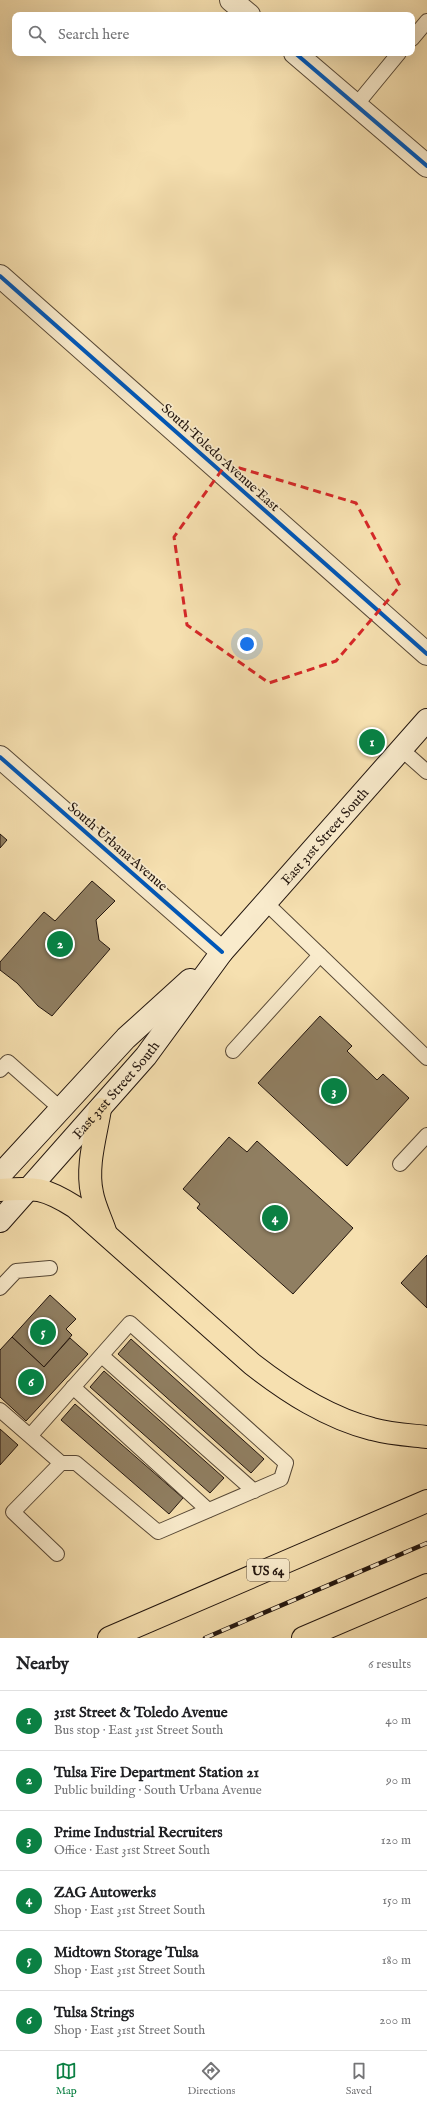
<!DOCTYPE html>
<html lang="en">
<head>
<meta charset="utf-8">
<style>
  :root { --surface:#fff; --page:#f2f2f2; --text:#202124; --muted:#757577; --line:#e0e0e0; --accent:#0b8043 }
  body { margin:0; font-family:"IM FELL English",serif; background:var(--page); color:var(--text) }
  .you { position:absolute; left:247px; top:644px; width:14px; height:14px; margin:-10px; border:3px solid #fff; border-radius:50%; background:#1a73e8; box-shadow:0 0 0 6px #1a73e833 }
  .badge { display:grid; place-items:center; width:26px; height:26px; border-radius:50%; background:var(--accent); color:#fff; font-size:13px; font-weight:700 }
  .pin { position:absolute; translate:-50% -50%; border:2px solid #fff; box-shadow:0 1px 4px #0006 }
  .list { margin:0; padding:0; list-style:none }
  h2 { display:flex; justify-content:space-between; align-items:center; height:52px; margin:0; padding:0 16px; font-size:17px }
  h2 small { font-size:13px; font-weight:400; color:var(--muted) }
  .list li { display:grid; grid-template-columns:26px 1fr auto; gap:12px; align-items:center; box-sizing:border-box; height:60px; padding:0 16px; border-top:1px solid var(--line) }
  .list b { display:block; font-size:15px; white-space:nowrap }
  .list p { margin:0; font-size:13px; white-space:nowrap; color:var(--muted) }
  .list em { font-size:13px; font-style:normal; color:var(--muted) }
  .icon { flex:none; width:22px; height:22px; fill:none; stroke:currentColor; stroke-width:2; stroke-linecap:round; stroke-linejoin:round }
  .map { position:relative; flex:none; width:427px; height:1638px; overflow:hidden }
  .search { position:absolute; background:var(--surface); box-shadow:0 4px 16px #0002; left:12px; right:12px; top:12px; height:44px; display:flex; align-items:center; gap:10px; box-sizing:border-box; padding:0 14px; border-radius:8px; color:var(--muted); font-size:15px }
  .sheet { height:412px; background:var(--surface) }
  nav { display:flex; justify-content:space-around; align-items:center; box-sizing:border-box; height:56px; border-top:1px solid var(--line); background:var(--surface); font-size:11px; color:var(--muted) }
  nav a { display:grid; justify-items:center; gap:2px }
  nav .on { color:var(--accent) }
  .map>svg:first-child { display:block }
</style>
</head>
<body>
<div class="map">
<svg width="427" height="1638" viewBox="0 0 427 1638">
  <rect width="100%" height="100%" fill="#f6e0b0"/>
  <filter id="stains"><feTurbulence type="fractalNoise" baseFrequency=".005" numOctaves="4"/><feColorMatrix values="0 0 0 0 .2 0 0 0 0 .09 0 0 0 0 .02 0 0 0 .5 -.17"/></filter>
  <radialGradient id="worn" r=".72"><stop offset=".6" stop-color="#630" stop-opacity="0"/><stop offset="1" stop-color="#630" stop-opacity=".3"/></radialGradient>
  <!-- building -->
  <g fill="#907f62" stroke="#22150e">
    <path d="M0 834 7 840 0 848Z"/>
    <path d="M92 881 115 901 96 920 99 940 110 949 52 1016 38 1006 17 983 0 970V962L44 912 55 921Z"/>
    <path d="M320 1016 352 1046 347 1051 377 1080 383 1074 409 1098 347 1166 258 1083Z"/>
    <path d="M229 1137 247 1152 257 1141 353 1228 293 1294 197 1208 200 1204 183 1189Z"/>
    <path d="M427 1255V1308L401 1283Z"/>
    <path d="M50 1295 76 1319 66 1329 72 1335 44 1367 12 1337Z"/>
    <path d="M12 1337 44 1367 70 1338 88 1354 26 1421 0 1397V1350Z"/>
    <path d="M131 1339 264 1459 251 1473 118 1354Z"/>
    <path d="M104 1371 224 1478 210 1493 90 1387Z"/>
    <path d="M75 1404 183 1498 169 1514 61 1420Z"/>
    <path d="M0 1429 18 1445 0 1465Z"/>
  </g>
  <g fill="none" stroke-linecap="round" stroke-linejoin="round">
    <!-- service casing -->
    <g stroke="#574836" stroke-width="16">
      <g id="service">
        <path d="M412 39 427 21"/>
        <path d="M357 104 399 53"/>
        <path d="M401 749 427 772"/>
        <path d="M265 902 427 1058"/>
        <path d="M233 1051 320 955"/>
        <path d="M0 1070 8 1062 61 1109"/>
        <path d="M400 1164 427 1135"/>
        <path d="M0 1288 16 1271 50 1268"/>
        <path d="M102 1356 254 1491"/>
        <path d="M73 1387 208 1510"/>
        <path d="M0 1410 61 1463H76L158 1532 281 1479 286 1463 130 1323 30 1436"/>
        <path d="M57 1554 13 1512 61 1463"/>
      </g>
    </g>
    <!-- minor casing -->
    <g stroke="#574836" stroke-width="24">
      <g id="minor">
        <path d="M231 0 249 15"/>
        <path d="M295 53 427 166"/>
        <path d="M0 276 427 654"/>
        <path d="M0 757 222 952"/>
      </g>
    </g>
    <!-- secondary casing -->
    <g stroke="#22150e" stroke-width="24">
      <g id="secondary">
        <path d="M0 1175 126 1038 190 980"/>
        <path id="s1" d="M0 1221 146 1056 222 952 427 720"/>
      </g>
    </g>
    <!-- motorway casing -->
    <g stroke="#22150e" stroke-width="24">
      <g id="motorway">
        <path d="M100 1109C96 1135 86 1166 92 1193 94 1205 101 1219 105 1231"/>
        <path d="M0 1190C35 1187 45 1188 75 1207L252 1364C288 1392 328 1418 372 1429 390 1434 409 1435 427 1437"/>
        <path d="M109 1638 427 1501"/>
        <path d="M303 1638 427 1585"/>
      </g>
    </g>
    <!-- service -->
    <use href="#service" stroke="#f9ebcc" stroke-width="14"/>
    <!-- minor -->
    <use href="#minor" stroke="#f9ebcc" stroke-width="22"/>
    <!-- secondary -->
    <use href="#secondary" stroke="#f9ebcc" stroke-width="22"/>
    <!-- motorway -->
    <use href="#motorway" stroke="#f6e0b0" stroke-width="22"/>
    <!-- rail casing -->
    <g stroke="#22150e" stroke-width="4.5">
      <path id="rail" d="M205 1638 427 1543"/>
    </g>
    <!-- rail -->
    <use href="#rail" stroke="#f9ebcc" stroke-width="3" stroke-dasharray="9" stroke-linecap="butt"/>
    <!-- cycleway casing -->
    <g stroke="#f9ebcc" stroke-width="6">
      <g id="cycleway">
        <path d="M295 53 427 166"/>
        <path d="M0 276 427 654"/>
        <path d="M0 757 222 952"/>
      </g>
    </g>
    <!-- cycleway -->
    <use href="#cycleway" stroke="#0057b8" stroke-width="4"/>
  </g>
  <!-- marked area -->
  <path fill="none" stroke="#d62828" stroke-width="3" stroke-dasharray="8 5" stroke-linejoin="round" d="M226 464 356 503 400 586 336 661 269 683 187 625 174 537Z"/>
  <g text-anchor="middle" stroke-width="3.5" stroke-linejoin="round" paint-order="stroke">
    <!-- shield labels -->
    <rect fill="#f9ebcc" stroke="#625547" stroke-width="1" x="247" y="1559" width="42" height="22" rx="3"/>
    <g font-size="13" font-weight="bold" fill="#22150e">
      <text x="268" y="1575">US 64</text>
    </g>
    <!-- street labels -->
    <g font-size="14" fill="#22150e" stroke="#f9ebcc">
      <text transform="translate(221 457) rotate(42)" y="5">South Toledo Avenue East</text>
      <text dy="5" stroke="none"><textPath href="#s1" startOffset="504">East 31st Street South</textPath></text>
      <text transform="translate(118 846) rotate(41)" y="5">South Urbana Avenue</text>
      <text dy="5" stroke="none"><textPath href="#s1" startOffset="175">East 31st Street South</textPath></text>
    </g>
  </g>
  <rect width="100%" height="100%" filter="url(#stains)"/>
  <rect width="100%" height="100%" fill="url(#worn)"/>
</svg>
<div class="you"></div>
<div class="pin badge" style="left:372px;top:742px">1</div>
<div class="pin badge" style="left:60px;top:944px">2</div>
<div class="pin badge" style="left:334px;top:1091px">3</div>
<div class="pin badge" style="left:275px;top:1218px">4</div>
<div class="pin badge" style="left:43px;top:1332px">5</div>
<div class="pin badge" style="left:31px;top:1382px">6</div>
<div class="search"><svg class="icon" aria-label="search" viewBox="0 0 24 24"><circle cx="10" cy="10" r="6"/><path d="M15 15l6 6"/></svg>Search here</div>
</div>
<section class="sheet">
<h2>Nearby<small>6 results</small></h2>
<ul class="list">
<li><span class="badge">1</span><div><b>31st Street &amp; Toledo Avenue</b><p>Bus stop · East 31st Street South</p></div><em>40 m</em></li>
<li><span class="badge">2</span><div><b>Tulsa Fire Department Station 21</b><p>Public building · South Urbana Avenue</p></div><em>90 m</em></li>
<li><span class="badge">3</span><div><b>Prime Industrial Recruiters</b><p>Office · East 31st Street South</p></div><em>120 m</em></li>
<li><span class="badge">4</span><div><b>ZAG Autowerks</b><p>Shop · East 31st Street South</p></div><em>150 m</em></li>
<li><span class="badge">5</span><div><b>Midtown Storage Tulsa</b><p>Shop · East 31st Street South</p></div><em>180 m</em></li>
<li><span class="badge">6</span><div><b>Tulsa Strings</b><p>Shop · East 31st Street South</p></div><em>200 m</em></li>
</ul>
</section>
<nav>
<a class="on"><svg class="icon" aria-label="map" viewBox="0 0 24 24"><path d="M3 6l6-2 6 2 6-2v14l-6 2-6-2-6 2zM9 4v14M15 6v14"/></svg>Map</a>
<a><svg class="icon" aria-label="directions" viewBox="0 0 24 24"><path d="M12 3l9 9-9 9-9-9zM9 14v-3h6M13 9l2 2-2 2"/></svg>Directions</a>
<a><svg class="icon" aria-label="saved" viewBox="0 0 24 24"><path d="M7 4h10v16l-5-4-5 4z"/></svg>Saved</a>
</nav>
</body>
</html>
